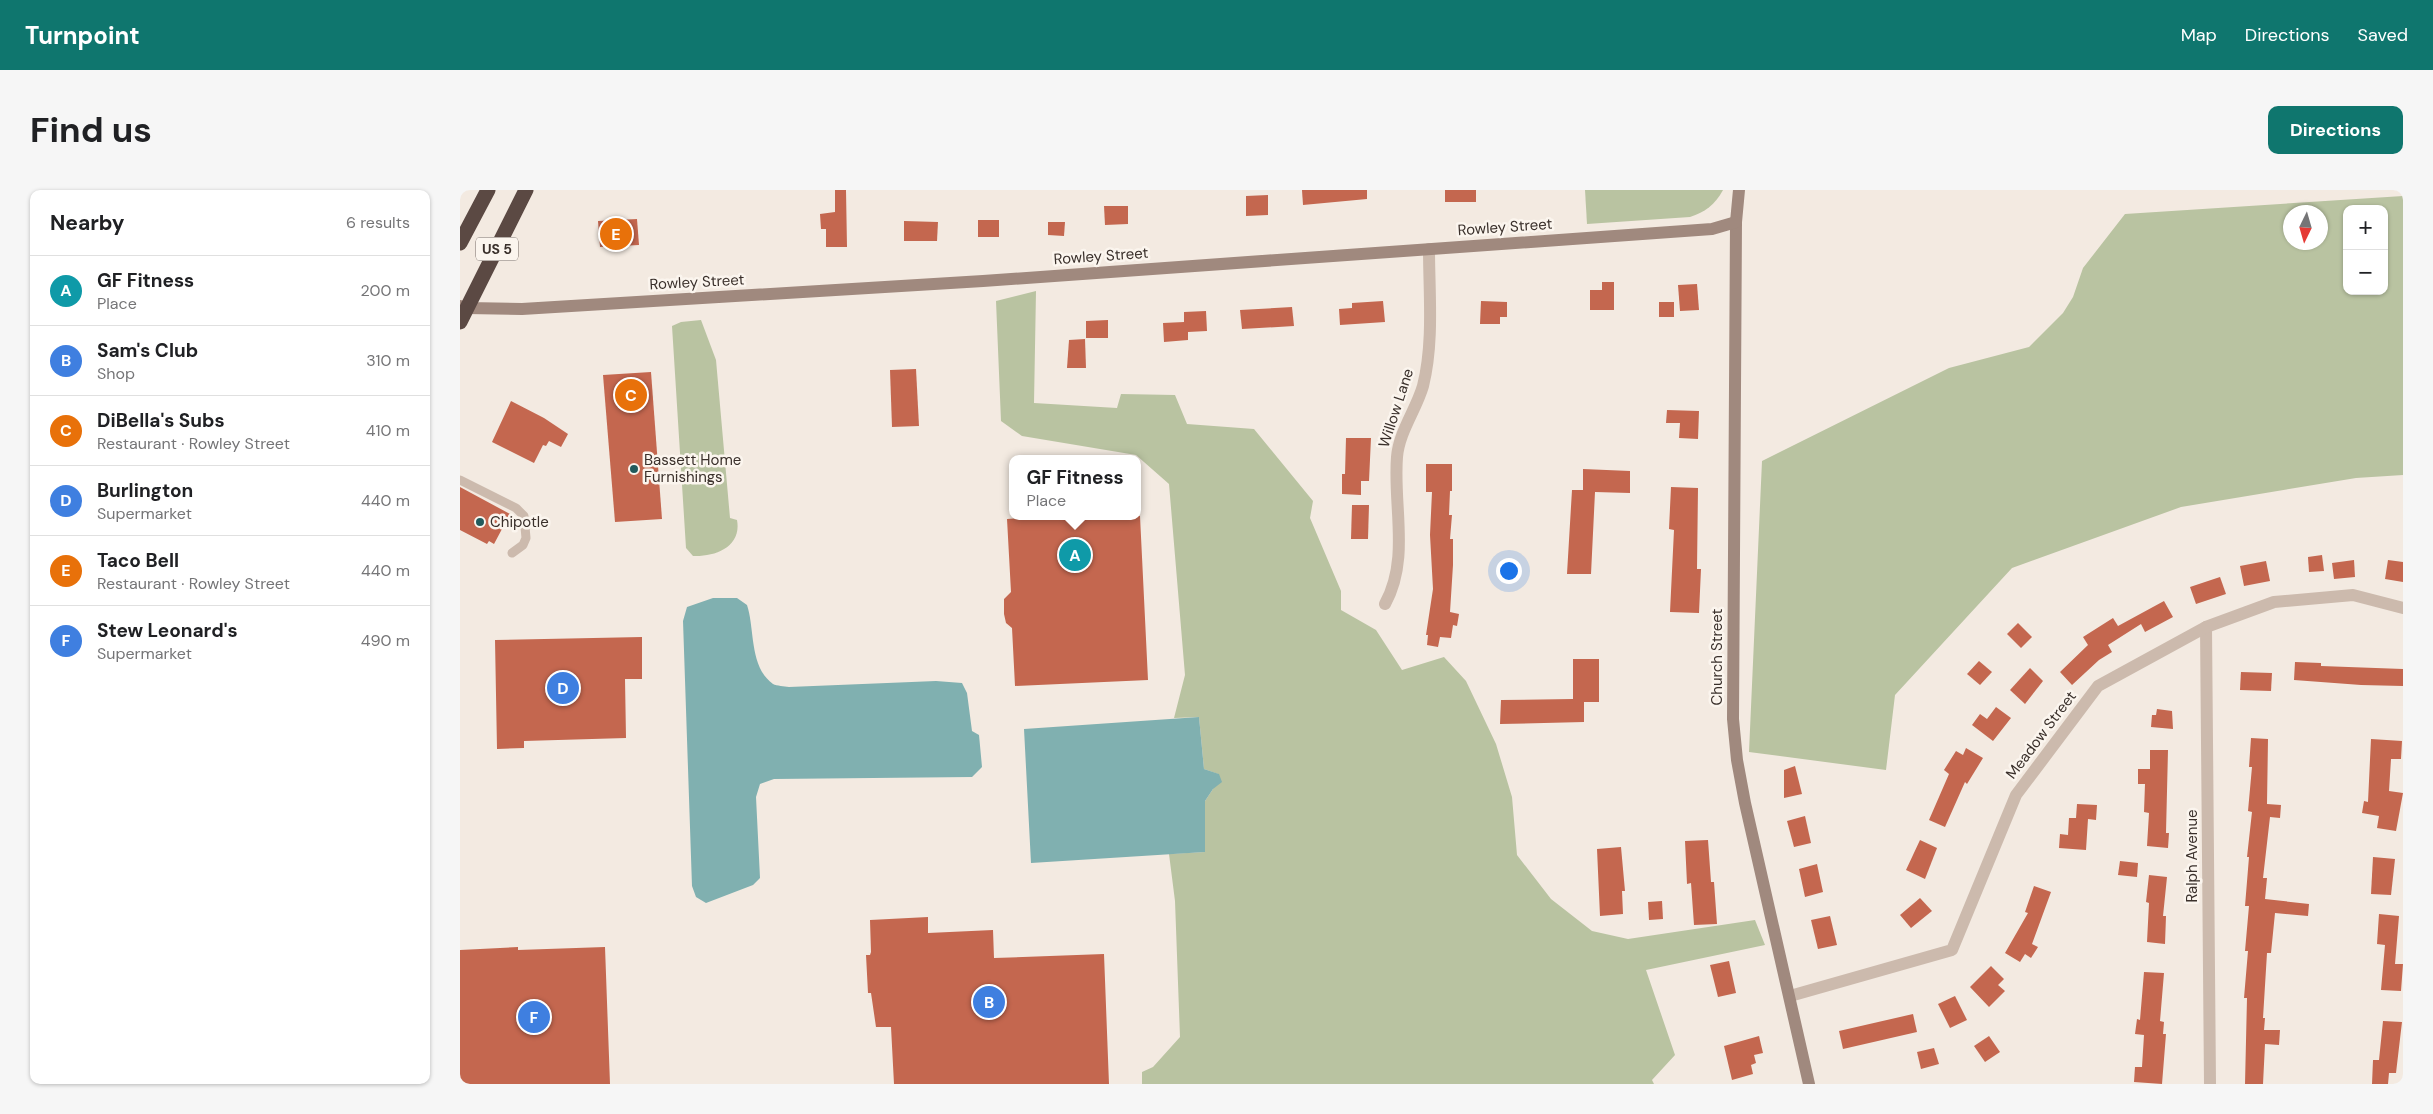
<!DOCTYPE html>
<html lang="en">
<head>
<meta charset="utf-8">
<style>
  :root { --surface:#fff; --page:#f6f6f6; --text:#202124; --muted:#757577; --line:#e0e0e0; --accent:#0f766e }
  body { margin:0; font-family:"DM Sans",sans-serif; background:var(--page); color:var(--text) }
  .controls { position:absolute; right:15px; top:15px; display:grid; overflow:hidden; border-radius:10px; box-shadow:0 1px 4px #0004 }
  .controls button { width:45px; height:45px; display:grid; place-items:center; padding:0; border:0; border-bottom:1px solid var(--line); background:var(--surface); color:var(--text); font:25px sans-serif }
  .compass { position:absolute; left:1823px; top:15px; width:45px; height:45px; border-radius:50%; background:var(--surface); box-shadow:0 1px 4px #0004; rotate:185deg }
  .you { position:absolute; left:1048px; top:380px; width:18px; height:18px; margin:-12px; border:4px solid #fff; border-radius:50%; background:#1a73e8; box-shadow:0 0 0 8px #1a73e833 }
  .badge { display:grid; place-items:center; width:32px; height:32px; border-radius:50%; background:var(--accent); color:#fff; font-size:16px; font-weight:700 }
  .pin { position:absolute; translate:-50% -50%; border:2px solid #fff; box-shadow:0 1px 5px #0006 }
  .popup { position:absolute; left:549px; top:265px; width:132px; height:65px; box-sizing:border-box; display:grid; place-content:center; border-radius:10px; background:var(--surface); filter:drop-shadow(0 1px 4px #0005); font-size:16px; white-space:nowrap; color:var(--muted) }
  .popup b { font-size:19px; color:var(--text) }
  .popup::after { content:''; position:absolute; left:50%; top:100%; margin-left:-10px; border:10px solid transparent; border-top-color:var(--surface) }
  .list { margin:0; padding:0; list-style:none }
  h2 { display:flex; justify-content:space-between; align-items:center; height:65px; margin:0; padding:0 20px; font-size:21px }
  h2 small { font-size:16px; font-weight:400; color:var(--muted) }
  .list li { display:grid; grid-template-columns:32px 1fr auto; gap:15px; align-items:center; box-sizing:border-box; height:70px; padding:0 20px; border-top:1px solid var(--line) }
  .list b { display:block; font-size:19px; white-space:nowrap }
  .list p { margin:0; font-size:16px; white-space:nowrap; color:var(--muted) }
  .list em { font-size:16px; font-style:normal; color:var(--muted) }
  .map { position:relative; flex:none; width:1943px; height:894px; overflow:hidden; border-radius:10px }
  header { display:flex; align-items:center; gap:30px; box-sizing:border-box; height:70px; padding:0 25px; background:var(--accent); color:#fff }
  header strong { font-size:24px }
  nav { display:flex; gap:28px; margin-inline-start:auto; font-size:18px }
  .intro { display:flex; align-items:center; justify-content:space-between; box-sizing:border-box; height:120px; padding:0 30px }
  h1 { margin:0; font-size:35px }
  .button { padding:12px 22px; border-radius:10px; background:var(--accent); color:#fff; font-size:18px; font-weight:700 }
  main { display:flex; gap:30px; padding:0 30px }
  aside { flex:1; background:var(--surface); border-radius:10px; box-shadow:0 1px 4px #0004 }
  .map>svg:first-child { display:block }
</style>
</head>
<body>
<header>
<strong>Turnpoint</strong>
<nav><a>Map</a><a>Directions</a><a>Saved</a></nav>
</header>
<div class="intro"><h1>Find us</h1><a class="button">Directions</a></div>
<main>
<aside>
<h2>Nearby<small>6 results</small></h2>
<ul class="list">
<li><span class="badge" style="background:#0f9aa8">A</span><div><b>GF Fitness</b><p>Place</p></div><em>200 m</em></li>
<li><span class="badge" style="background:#3f7fe0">B</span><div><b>Sam's Club</b><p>Shop</p></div><em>310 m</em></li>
<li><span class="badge" style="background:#e8710a">C</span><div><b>DiBella's Subs</b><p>Restaurant · Rowley Street</p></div><em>410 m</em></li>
<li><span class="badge" style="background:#3f7fe0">D</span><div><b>Burlington</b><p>Supermarket</p></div><em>440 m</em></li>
<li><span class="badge" style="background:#e8710a">E</span><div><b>Taco Bell</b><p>Restaurant · Rowley Street</p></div><em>440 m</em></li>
<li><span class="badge" style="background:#3f7fe0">F</span><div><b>Stew Leonard's</b><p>Supermarket</p></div><em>490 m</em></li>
</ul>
</aside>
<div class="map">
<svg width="1943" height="894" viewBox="0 0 1943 894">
  <rect width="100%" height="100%" fill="#f3eae1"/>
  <!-- green -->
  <g fill="#b9c3a1" fill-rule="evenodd">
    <path d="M1125 0H1263C1255 15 1245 22 1230 27L1127 34Z"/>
    <path d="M1943 6V285L1896 288 1721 317 1552 378 1435 505 1426 580 1289 562 1302 271 1489 178 1569 157 1603 123 1613 107 1623 78 1665 24ZM1887 19H1924V101H1887ZM1830 22H1860V52H1830Z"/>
    <path d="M576 101 574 213 657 218 661 204 715 205 727 234 794 239 853 311 850 328 881 401V420L916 440 942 480 984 467 1006 491 1036 554 1052 607 1057 665 1091 709 1132 741 1168 749 1295 730 1305 755 1186 780 1215 865 1192 890 1194 894H682V882L693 877 720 847 715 711 709 664 745 662V611L753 599 758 584 744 579 739 527 714 528 725 485 709 294 676 265 562 246 541 231 536 111Z"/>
    <path d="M241 130 256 170 270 328 277 330C282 357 255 367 233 366L226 358 212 136 221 132Z"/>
  </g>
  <!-- water -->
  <g fill="#80b0b0">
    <path d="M253 408H277L287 415C295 439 289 477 313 494 317 496 324 496 329 497L476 491 502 493 507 503 512 541 519 545 522 577 512 587 314 589 300 594 296 607 300 688 293 695 246 713 236 707 232 696 223 431 227 417Z"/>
    <path d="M739 527 744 579 759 584 762 592 753 599 745 611V662L571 673 564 539Z"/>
  </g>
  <!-- building -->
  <g fill="#c4674f">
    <path d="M375 0H386L387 57H366V39H361L360 24 375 22Z"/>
    <path d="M842 0H907V9L843 15Z"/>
    <rect x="985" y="0" width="31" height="12"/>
    <path d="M808 5V25L786 26V6Z"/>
    <path d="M644 16H668V34L645 35Z"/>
    <path d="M177 29 179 55 140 57 138 31Z"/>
    <rect x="518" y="30" width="21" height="17"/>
    <path d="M444 31 478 32 477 51H444Z"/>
    <path d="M588 32H605L604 46 588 45Z"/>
    <path d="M1142 92H1154V120H1130V100H1142Z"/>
    <path d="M1237 94 1239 120 1220 121 1218 95Z"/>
    <path d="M923 111 925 132 880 135 879 119 892 118V113Z"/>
    <path d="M1021 111 1047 112V127H1040V134H1020Z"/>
    <rect x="1199" y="112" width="15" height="15"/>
    <path d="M832 117 834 136 782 139 780 120Z"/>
    <path d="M746 121 747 141 728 142V150L704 152 703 133 724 132V122Z"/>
    <path d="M648 130V148H626V131Z"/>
    <path d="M625 149 626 178H607L609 150Z"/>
    <path d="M456 179 459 236 432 237 430 180Z"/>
    <path d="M191 182 202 329 155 332 143 185Z"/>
    <path d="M51 211 84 228 108 244 101 257 89 251 86 256 83 255 74 273 32 252Z"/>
    <path d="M1207 220 1239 221 1238 249 1219 248 1220 233H1206Z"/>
    <path d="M886 248H911L909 291H901V305L882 304V284H885Z"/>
    <path d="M966 274H992V301H990L989 325H992L990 349H993V375L990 422 999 424 997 436 993 435 991 448 980 447 978 457 967 455 968 445H966L973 399 970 345 972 302H966Z"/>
    <path d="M1123 279 1170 281V303L1135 302 1131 384H1107L1112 300H1123Z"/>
    <path d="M0 297 50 324 34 354 29 351 27 354 0 340Z"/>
    <path d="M1211 297 1238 298 1237 379H1241L1239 423 1210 422 1214 340 1209 339Z"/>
    <path d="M892 315H909L908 349H891Z"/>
    <path d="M594 326H680L688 490 555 496 552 438 546 433 544 424V409L551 402 547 329Z"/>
    <path d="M1862 365 1864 381 1849 382 1848 367Z"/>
    <path d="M1894 370 1895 387 1874 389 1872 373Z"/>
    <path d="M1928 370 1943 372V392L1925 389Z"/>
    <path d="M1806 371 1810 391 1784 396 1780 376Z"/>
    <path d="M1760 387 1766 404 1736 414 1730 397Z"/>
    <path d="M1704 411 1713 427 1685 442 1681 434 1648 455 1652 462 1639 470 1612 495 1600 482 1628 455 1623 447 1653 428 1658 436Z"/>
    <path d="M1558 433 1572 447 1561 458 1547 444Z"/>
    <path d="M182 447V489H165L166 548 64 551V558L37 559 35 450Z"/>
    <path d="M1113 469H1139V512H1124V532L1040 534 1041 510 1113 509Z"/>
    <path d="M1519 471 1532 482 1520 495 1507 484Z"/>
    <path d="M1835 472 1861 473V476L1943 479V496L1901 495 1834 490Z"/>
    <path d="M1570 478 1583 491 1565 514 1550 500Z"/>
    <path d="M1781 482 1812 483 1811 501 1780 500Z"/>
    <path d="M1536 517 1551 528 1533 551 1512 535 1520 524 1527 529Z"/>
    <path d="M1697 519 1712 521 1713 539 1691 537 1692 525H1696Z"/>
    <path d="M1791 548 1808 549 1807 614 1821 615 1820 628 1810 627 1803 688H1807L1805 709 1849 714 1848 726 1815 723 1811 763H1807L1803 828H1805L1804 840H1820L1819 855 1805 854 1803 894H1785L1787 808H1784L1788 761H1785L1789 716H1785L1789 667H1787L1792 622 1788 621 1792 577H1789Z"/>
    <path d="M1911 549 1942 551 1941 569H1931L1929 601 1943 603 1936 641 1917 638 1919 626 1902 623 1904 611 1908 612Z"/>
    <path d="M1506 558 1523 568 1507 594 1505 592 1485 637 1469 630 1489 584 1484 580 1496 561 1503 565Z"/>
    <path d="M1690 560H1708L1706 643H1709L1708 658 1687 656 1689 623 1684 622 1685 594H1678V579H1690Z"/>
    <path d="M1335 576 1342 604 1324 608V580Z"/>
    <path d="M1617 614 1637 615 1636 630 1628 629 1626 660 1599 658 1600 644 1608 645 1609 628H1616Z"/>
    <path d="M1345 626 1351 653 1334 657 1327 631Z"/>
    <path d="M1248 650 1251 692H1254L1257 734 1234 735 1231 693 1227 694 1225 651Z"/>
    <path d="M1460 650 1477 658 1465 689 1446 680Z"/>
    <path d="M1161 657 1165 701H1162L1163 724 1140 726 1137 659Z"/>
    <path d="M1913 667 1935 669 1931 705 1911 704Z"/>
    <path d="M1660 671 1678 673 1677 687 1658 685Z"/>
    <path d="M1357 674 1363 702 1345 707 1339 679Z"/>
    <path d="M1689 685 1707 687 1703 726H1706L1705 754 1687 752 1689 713 1686 712Z"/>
    <path d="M1574 696 1591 702 1572 754 1578 757 1571 768 1565 764 1560 772 1545 763 1568 723 1565 722Z"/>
    <path d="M1460 708 1472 721 1451 738 1440 725Z"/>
    <path d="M1202 711 1203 729 1189 730 1188 712Z"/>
    <path d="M1919 724 1939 726 1935 774H1943L1941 801 1921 800 1925 755 1917 754Z"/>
    <path d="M1370 726 1377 755 1358 759 1351 730Z"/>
    <path d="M468 727V743L533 740 534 768 644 764 649 894H434L431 837H416L411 803H408L406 765H410L411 762 410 730Z"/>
    <path d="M58 757V760L145 757 150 894H0V760Z"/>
    <path d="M1269 771 1276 803 1258 807 1250 775Z"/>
    <path d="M1531 776 1544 789 1538 795 1545 801 1529 817 1510 797Z"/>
    <path d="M1684 782 1704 783 1700 831 1704 832 1703 844H1706L1702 894 1674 892 1675 877H1682L1684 845 1675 844 1677 829 1680 830Z"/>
    <path d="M1495 806 1507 830 1490 838 1478 814Z"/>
    <path d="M1453 824 1457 842 1383 859 1379 841Z"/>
    <path d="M1923 831 1942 832 1936 883H1929L1928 894H1912L1913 870H1919Z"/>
    <path d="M1299 846 1303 863 1294 865 1296 873 1291 875 1293 884 1272 890 1264 856Z"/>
    <path d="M1529 846 1540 862 1525 872 1514 856Z"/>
    <path d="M1474 858 1479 874 1461 879 1457 862Z"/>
  </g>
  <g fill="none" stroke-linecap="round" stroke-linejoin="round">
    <!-- lane -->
    <path stroke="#ccbaad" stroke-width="9" d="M0 290 56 318 64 326 66 348 63 355 52 363"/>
    <!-- street -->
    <g stroke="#ccbaad" stroke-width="12">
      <path d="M925 414C950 369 933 316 937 267 939 242 956 220 963 196 974 152 969 103 969 59"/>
      <path d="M1746 437 1750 894"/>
      <path d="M1330 806 1492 760 1556 605 1638 496 1746 437 1814 412 1893 405 1943 418"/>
    </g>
    <!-- secondary -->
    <g stroke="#a0897e" stroke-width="12">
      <path d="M1279 0 1276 32 1273 529 1277 570 1285 613 1349 894"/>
      <path d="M0 116 7 118 62 119 523 91 1252 39 1276 32"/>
    </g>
    <!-- highway -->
    <g stroke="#5b4943" stroke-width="15">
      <path d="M0 53 28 0"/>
      <path d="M0 132 66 0"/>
    </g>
  </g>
  <!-- markers -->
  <g fill="#215a5c" stroke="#fbf5ee" stroke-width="2">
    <circle cx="174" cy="279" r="5"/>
    <circle cx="20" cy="332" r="5"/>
  </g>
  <g text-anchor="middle" stroke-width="5" stroke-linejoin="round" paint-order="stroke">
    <!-- shield labels -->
    <rect fill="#fbf5ee" stroke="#746b66" stroke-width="1" x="16" y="47.5" width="42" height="23" rx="4"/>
    <g font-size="14" font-weight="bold" fill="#3a302b">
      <text x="37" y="64">US 5</text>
    </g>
    <!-- street labels -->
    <g font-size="15" fill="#3a302b" stroke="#fbf5ee">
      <text transform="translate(1045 37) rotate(-4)" y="5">Rowley Street</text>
      <text transform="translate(641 66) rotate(-4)" y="5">Rowley Street</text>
      <text transform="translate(237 92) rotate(-3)" y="5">Rowley Street</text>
      <text transform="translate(936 218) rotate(-72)" y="5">Willow Lane</text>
      <text transform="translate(1257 467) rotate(-90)" y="5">Church Street</text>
      <text transform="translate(1581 545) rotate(-53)" y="5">Meadow Street</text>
      <text transform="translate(1732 666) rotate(-90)" y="5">Ralph Avenue</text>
    </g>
    <!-- poi labels -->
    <g font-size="15" fill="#3a302b" stroke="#fbf5ee" text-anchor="start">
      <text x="184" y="275">Bassett Home<tspan x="184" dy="17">Furnishings</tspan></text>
      <text x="30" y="337">Chipotle</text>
    </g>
  </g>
</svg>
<div class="controls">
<button>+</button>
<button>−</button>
</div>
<svg class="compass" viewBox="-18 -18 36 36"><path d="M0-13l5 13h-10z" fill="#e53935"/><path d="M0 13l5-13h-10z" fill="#757577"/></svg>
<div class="you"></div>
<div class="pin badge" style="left:615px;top:365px;background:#0f9aa8">A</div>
<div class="popup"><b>GF Fitness</b>Place</div>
<div class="pin badge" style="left:529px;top:812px;background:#3f7fe0">B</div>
<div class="pin badge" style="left:171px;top:205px;background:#e8710a">C</div>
<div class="pin badge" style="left:103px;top:498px;background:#3f7fe0">D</div>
<div class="pin badge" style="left:156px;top:44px;background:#e8710a">E</div>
<div class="pin badge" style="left:74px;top:827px;background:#3f7fe0">F</div>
</div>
</main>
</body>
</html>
